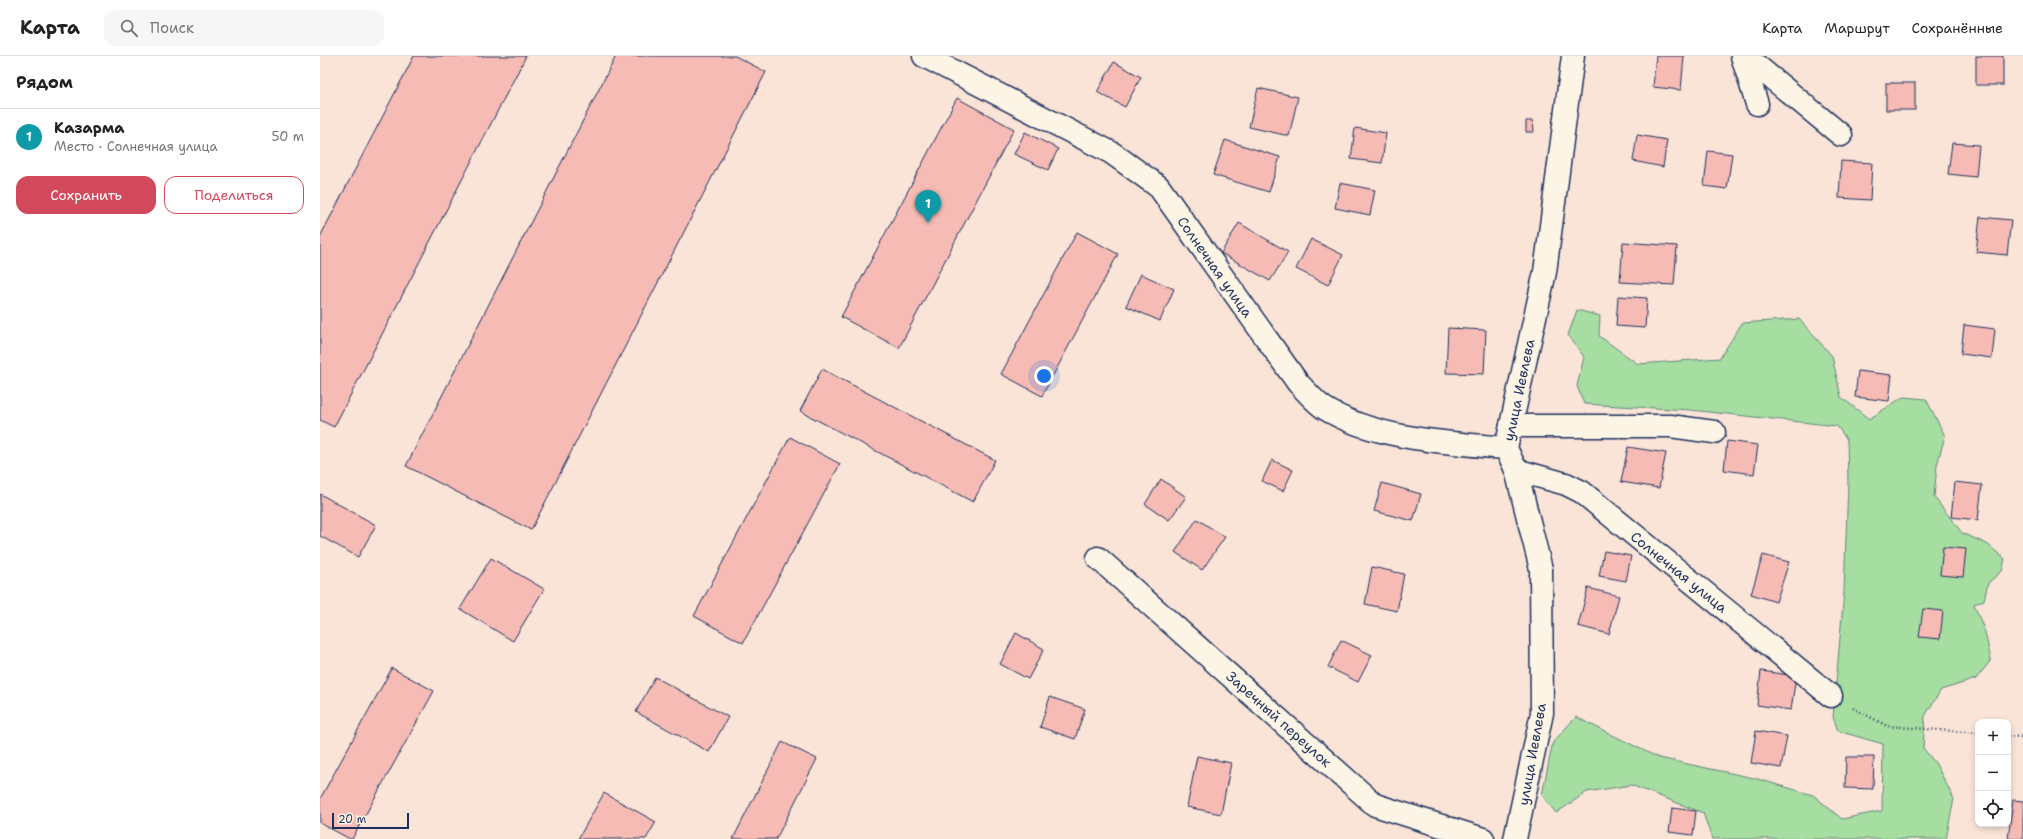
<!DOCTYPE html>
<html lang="ru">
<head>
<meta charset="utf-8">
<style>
  :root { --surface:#fff; --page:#f6f6f6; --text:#222; --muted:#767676; --line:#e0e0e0; --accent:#d1495b }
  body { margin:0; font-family:"Shantell Sans",sans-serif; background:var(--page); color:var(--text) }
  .controls { position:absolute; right:12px; bottom:12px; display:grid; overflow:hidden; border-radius:8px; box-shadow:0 2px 6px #0003 }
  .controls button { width:36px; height:36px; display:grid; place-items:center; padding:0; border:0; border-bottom:1px solid var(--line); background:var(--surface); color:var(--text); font:20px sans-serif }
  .scale { position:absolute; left:12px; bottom:10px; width:77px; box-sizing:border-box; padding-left:4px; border:2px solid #1b2f5e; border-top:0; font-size:11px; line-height:14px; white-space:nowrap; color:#1b2f5e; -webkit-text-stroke:3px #fcf5e5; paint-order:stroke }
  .you { position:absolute; left:724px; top:320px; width:14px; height:14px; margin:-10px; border:3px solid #fff; border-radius:50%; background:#1a73e8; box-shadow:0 0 0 6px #1a73e833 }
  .badge { display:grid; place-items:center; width:26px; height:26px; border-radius:50%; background:var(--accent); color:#fff; font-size:13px; font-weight:700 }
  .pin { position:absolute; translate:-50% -33px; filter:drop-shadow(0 1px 2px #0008) }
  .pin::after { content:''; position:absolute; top:21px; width:14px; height:12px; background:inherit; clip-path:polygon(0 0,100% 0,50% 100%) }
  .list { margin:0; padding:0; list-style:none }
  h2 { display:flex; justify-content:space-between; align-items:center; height:52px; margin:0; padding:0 16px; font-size:17px }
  h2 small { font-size:13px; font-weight:400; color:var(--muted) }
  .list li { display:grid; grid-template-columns:26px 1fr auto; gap:12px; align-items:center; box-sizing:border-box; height:56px; padding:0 16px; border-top:1px solid var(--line) }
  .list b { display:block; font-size:15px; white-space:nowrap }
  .list p { margin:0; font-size:13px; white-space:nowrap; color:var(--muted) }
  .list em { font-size:13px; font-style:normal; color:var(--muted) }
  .actions { display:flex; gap:8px; padding:12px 16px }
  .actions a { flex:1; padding:9px 0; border:1px solid var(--accent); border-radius:12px; text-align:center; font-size:14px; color:var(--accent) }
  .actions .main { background:var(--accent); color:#fff }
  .icon { flex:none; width:22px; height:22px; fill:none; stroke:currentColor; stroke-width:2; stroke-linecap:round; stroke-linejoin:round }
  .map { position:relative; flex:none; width:1703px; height:783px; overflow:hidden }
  header { display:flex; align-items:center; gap:24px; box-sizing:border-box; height:56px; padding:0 20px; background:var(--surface); border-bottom:1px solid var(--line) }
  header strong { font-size:19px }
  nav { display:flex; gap:22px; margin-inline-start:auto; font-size:14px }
  .search { width:280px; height:36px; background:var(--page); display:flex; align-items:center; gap:10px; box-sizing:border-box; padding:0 14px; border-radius:12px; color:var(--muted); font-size:15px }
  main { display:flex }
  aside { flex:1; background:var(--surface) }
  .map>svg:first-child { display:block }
</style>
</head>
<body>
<header>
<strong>Карта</strong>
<div class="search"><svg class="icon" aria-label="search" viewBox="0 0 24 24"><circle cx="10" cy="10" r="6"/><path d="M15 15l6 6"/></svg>Поиск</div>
<nav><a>Карта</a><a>Маршрут</a><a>Сохранённые</a></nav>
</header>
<main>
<aside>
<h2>Рядом<small></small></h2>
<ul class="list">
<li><span class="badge" style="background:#0f9aa8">1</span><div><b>Казарма</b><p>Место · Солнечная улица</p></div><em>50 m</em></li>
</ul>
<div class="actions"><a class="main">Сохранить</a><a>Поделиться</a></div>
</aside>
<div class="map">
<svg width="1703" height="783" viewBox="0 0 1703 783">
  <rect width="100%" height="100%" fill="#fae4d7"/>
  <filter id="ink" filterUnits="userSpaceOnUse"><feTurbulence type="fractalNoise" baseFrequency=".025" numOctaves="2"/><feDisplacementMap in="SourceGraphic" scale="8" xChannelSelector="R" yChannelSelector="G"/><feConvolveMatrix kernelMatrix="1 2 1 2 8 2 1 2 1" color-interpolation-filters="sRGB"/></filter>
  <g filter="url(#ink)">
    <!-- green -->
    <path fill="#a6dda0" stroke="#60867f" d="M1257 254 1280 260 1279 280 1318 308 1400 302 1422 267 1479 263 1512 300 1521 341 1549 363 1583 341 1606 343 1625 380 1617 409 1614 441 1642 477 1667 488 1685 503 1682 515 1668 527 1664 544 1654 548 1665 576 1671 604 1656 623 1621 634 1605 660 1603 692 1616 708 1634 743 1626 783H1392L1383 757 1311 729 1267 736 1236 757 1222 739 1233 686 1256 661 1339 702 1434 722 1493 739 1522 763 1562 755 1563 688 1518 675 1513 661 1524 536 1528 427 1527 384 1517 370 1370 354 1264 348 1257 330 1264 301 1248 279Z"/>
    <!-- building -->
    <g fill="#f6bbb5" stroke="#1b2f5e">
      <path d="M94 0H206L14 371 0 364V181Z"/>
      <path d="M296 0H415L446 16 211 474 86 410Z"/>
      <path d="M1336 0H1364L1361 34 1333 31Z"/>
      <rect x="1656" y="0" width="27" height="29"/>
      <path d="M794 6 821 21 805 51 777 36Z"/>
      <rect x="1566" y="27" width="29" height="27"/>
      <path d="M938 32 978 41 969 80 929 71Z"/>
      <path d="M637 42 694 73 579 292 521 261Z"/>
      <path d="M1206 65H1213L1214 76H1206Z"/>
      <path d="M1035 72 1066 77 1062 107 1031 103Z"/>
      <path d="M705 76 738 93 728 114 694 98Z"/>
      <path d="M1317 79 1347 84 1343 111 1313 105Z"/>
      <path d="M905 84 960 101 949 136 893 119Z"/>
      <path d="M1632 87 1659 89 1656 121 1628 118Z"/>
      <path d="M1388 95 1412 98 1407 133 1384 130Z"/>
      <path d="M1521 105 1552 107 1550 144 1519 142Z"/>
      <path d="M1020 127 1055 134 1050 159 1015 152Z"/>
      <path d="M1660 161 1691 164 1687 199 1656 196Z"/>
      <path d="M919 167 968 196 950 225 901 197Z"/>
      <path d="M757 176 798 198 722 340 681 318Z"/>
      <path d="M991 183 1023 199 1008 229 976 213Z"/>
      <path d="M1303 186 1357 190 1354 229 1300 226Z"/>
      <path d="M821 218 854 233 840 265 806 250Z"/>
      <path d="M1298 240 1327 242 1325 272 1296 270Z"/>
      <path d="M1644 269 1675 273 1672 302 1641 298Z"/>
      <path d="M1128 272 1166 274 1164 318 1126 317Z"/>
      <path d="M502 313 675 404 653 446 480 355Z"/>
      <path d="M1538 315 1572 319 1569 345 1535 341Z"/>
      <path d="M470 381 520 408 423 587 374 560Z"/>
      <path d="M1407 385 1438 389 1434 418 1404 414Z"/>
      <path d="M1308 391 1346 397 1339 432 1301 426Z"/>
      <path d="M952 404 973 414 963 435 942 425Z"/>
      <path d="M841 423 866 441 849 464 825 448Z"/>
      <path d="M1635 426 1662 429 1658 464 1631 461Z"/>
      <path d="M1062 427 1101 438 1093 465 1054 455Z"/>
      <path d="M0 438 56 469 38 501 0 480Z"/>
      <path d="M877 463 905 481 882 514 855 496Z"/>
      <path d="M1623 491 1646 493 1643 521 1620 519Z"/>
      <path d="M1284 495 1311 500 1306 525 1279 520Z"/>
      <path d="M1443 499 1469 506 1456 546 1431 538Z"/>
      <path d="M171 502 224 533 193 585 140 553Z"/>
      <path d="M1052 511 1084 518 1077 555 1045 548Z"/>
      <path d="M1268 532 1299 540 1289 578 1258 570Z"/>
      <path d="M1603 553 1623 555 1620 583 1599 581Z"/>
      <path d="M696 577 724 593 708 623 680 608Z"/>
      <path d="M1021 584 1052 599 1038 626 1008 611Z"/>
      <path d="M72 612 114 635 32 783H30L0 767V743Z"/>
      <path d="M1441 615 1476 620 1471 654 1437 649Z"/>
      <path d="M335 621 408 661 389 696 316 656Z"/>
      <path d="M730 641 765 653 755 683 720 671Z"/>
      <path d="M1436 675 1467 680 1461 712 1431 707Z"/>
      <path d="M462 686 497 703 456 783H413Z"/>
      <path d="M877 700 911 707 901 758 867 751Z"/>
      <path d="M1526 701H1554L1553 733 1525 732Z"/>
      <path d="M284 737 336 766 326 783H258Z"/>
      <path d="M1693 744 1703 745V783H1688Z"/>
      <path d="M1352 752 1376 755 1373 779 1349 776Z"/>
    </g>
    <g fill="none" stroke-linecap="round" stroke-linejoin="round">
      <!-- minor casing -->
      <g stroke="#1b2f5e" stroke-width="25">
        <g id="minor">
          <path d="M604 0 792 97 839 131 978 327C986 335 995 346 1004 352 1053 383 1130 387 1186 392"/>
          <path d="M1422 0 1437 48"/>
          <path d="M1425 0 1521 79"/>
          <path d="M1191 370H1350L1394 376"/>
          <path d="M1196 414 1246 428 1262 436 1511 640"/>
          <path d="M778 502 1055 749 1163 783"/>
          <path d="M1195 783 1222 657 1221 513 1196 414 1186 392 1225 216 1253 0"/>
        </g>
      </g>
      <!-- path -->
      <g stroke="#1b2f5e" stroke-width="2.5" stroke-dasharray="1 3" stroke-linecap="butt">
        <path d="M1533 652 1567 670 1658 677"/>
        <path d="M1688 680 1703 681"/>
      </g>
      <!-- minor -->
      <use href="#minor" stroke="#fcf5e5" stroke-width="22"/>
    </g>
  </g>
  <g text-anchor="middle" stroke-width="3.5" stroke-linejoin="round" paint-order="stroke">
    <!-- street labels -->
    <g font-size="14" fill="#1b2f5e" stroke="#fcf5e5">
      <text transform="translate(895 211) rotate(55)" y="5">Солнечная улица</text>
      <text transform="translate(1199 334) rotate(-78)" y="5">улица Иевлева</text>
      <text transform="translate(1359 516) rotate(39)" y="5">Солнечная улица</text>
      <text transform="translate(959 663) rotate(42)" y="5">Заречный переулок</text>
      <text transform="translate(1212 698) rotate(-80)" y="5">улица Иевлева</text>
    </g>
  </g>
</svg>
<div class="controls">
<button>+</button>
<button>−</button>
<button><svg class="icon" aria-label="locate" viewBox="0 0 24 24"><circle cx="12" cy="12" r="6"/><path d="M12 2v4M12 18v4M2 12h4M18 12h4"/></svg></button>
</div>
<div class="scale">20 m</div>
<div class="you"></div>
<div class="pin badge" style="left:608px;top:167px;background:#0f9aa8">1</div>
</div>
</main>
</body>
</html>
